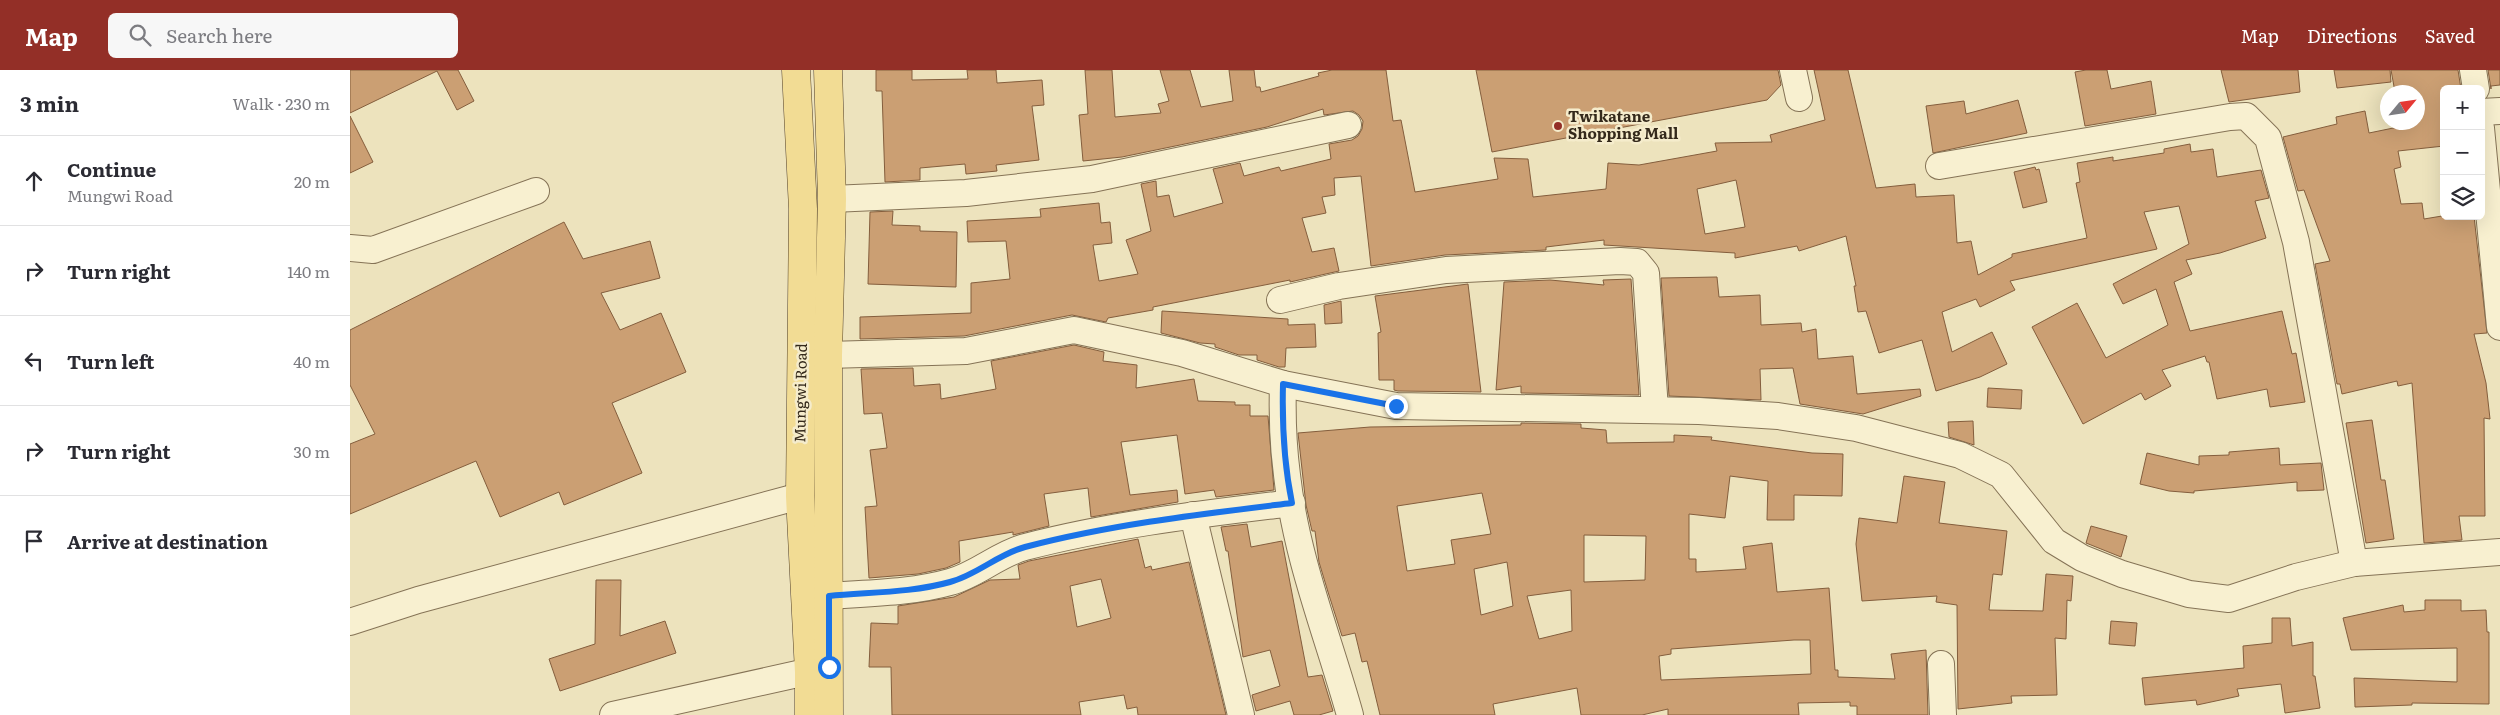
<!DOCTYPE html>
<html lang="en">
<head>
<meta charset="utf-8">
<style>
  :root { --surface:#fff; --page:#f7f7f7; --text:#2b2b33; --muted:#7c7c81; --line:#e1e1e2; --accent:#932f27 }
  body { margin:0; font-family:Literata,serif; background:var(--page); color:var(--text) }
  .controls { position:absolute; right:15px; top:15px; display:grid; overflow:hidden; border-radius:8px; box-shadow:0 5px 20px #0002 }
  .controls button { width:45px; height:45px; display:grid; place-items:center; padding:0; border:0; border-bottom:1px solid var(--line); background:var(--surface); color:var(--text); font:25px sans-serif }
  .compass { position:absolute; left:2030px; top:15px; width:45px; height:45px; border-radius:50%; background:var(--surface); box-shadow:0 5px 20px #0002; rotate:61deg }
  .stop { position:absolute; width:15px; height:15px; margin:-11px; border:4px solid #1a73e8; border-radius:50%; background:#fff }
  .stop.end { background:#1a73e8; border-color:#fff; box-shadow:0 1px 5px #0008 }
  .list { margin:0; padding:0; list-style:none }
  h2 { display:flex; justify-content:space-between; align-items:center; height:65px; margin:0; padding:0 20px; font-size:21px }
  h2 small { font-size:16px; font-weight:400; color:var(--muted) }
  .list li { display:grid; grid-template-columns:32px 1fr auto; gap:15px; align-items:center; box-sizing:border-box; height:90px; padding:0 20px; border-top:1px solid var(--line) }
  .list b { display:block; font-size:19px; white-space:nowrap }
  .list p { margin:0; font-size:16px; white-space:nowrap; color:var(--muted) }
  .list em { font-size:16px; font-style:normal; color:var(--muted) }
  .icon { flex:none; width:28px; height:28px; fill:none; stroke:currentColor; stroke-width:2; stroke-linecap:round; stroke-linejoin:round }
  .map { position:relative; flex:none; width:2150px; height:645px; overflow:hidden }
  header { display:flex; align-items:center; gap:30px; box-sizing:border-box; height:70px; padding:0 25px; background:var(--accent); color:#fff }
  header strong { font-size:24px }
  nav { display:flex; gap:28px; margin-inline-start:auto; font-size:18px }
  .search { width:350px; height:45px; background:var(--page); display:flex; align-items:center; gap:12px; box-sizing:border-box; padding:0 18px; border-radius:8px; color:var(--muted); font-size:19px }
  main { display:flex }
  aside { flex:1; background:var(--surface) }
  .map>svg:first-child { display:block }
</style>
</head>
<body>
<header>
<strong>Map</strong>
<div class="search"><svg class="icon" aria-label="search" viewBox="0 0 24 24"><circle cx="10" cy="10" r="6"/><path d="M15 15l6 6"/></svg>Search here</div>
<nav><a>Map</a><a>Directions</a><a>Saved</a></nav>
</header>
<main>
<aside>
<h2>3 min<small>Walk · 230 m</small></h2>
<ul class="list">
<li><svg class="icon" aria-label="ahead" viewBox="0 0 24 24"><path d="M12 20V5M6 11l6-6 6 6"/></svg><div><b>Continue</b><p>Mungwi Road</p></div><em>20 m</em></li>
<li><svg class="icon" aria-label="right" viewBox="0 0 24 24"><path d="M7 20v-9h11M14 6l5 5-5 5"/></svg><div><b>Turn right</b></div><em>140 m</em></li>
<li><svg class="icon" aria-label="left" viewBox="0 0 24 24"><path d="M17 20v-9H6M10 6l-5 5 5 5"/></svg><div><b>Turn left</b></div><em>40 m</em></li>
<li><svg class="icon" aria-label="right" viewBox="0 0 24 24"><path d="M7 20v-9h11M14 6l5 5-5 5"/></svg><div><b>Turn right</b></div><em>30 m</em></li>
<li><svg class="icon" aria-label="arrive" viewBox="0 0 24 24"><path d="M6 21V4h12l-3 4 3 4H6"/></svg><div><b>Arrive at destination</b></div></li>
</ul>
</aside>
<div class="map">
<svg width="2150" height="645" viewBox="0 0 2150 645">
  <rect width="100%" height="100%" fill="#ede3bd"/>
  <!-- building -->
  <g fill="#cb9f73" stroke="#845e3d" fill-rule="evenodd">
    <path d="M0 0H108L124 31 107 40 87 1 0 43Z"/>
    <path d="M526 0H562V10L618 9 617 0H646L647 13 692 10 694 35 682 36 689 90 646 95 647 101 616 104 615 94 570 98V110L535 112 532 21H526Z"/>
    <path d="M735 0H762L765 47 811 43 808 34 819 31 810 0H840L851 37 883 31 879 0H904L906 17H910L911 22 969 6 968 3 982 0H1036L1043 51 1051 50 1065 122 1148 109 1144 88 1178 89 1183 127 1256 119 1258 93 1289 95 1367 81 1365 73 1422 72 1420 65 1475 50 1464 0H1498L1526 118 1565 114 1566 127 1604 125 1607 173 1621 171 1628 205 1662 187V184L1737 168 1726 113 1730 112 1727 93 1763 87V91L1814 83V79L1840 74 1841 82 1863 79 1867 107 1911 100 1919 128 1905 131 1916 168 1870 183 1836 190 1842 204 1824 212 1840 261 1932 241 1942 284 1946 283 1955 332 1920 337 1917 319 1867 329 1859 292H1857L1855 286 1812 300 1821 316 1795 330 1791 323 1733 354 1682 257 1727 233 1756 288 1818 255 1806 219 1773 234 1763 214 1839 174 1829 136 1794 142 1807 179 1660 211 1665 220 1630 237 1626 229 1592 242 1602 282 1642 262 1657 294 1630 307 1586 321 1572 270 1529 283 1516 241 1508 242 1504 216H1506L1496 166 1449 181 1447 176 1385 188V183L1254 175V170L1196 177V180L1095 185 1021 196 1011 106 984 108 985 125 972 127 976 143 952 148 962 182 984 178 989 201 940 212V210L803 237V240L758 248 756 252 722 245 614 266 510 269V247L621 243V213L660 209 656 171 618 172 617 151 691 147 690 139 749 133 751 153 760 152 762 173 743 175 749 211 788 204 776 170 801 161 791 114 806 111 807 127 819 125 824 147 873 133 863 99 890 93 894 106 929 97 931 101 981 89 979 74 1002 70 1008 66 1012 59 1013 51 1009 45 1003 41 974 45 973 39 917 57 772 87 733 91 729 45 738 44ZM1386 110 1395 157 1355 164 1347 119Z"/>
    <path d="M1126 0H1428L1431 15 1417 30 1142 82Z"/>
    <path d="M1736 0H1757L1761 19 1801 11 1806 44 1735 56 1725 2Z"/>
    <path d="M1871 0H1948L1950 22 1879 32Z"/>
    <path d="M1984 0H2040L2041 12 1987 18Z"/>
    <path d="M2041 0H2108L2111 19H2094V76L2048 81 2051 97 2044 99 2051 134 2072 133 2074 149 2092 146H2124L2137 263 2124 264 2136 313 2140 349 2134 348 2135 446H2109L2112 470 2074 473 2062 313 2048 316 2047 311 1992 324 1990 314H1987L1965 194 1980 191 1954 120 1948 121 1933 67 1987 54 1986 47 2015 41 2019 63 2053 56V52H2068V22H2045Z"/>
    <path d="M2138 0H2150V15L2141 16V19Z"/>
    <path d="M1668 30 1677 63 1583 83 1576 36 1614 31 1616 44Z"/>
    <path d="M0 46 23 92 0 103Z"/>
    <path d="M1685 97 1686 100 1689 99 1697 132 1673 138 1664 102Z"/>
    <path d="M543 141 542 155 570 156V161L607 162 606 217 518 214 520 142Z"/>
    <path d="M214 152 233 189 300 171 310 208 251 223 270 260 311 243 336 302 262 333 292 403 214 435 209 422 150 447 126 391 0 444V374L25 364 0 315V260Z"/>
    <path d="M1367 207 1369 227 1410 225 1411 255 1451 253 1452 262 1466 259 1468 289 1503 286 1507 324 1570 319 1571 326 1513 344 1450 334 1443 298 1410 299 1411 330 1319 326 1311 208Z"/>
    <path d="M1281 209 1289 325 1171 323V316L1146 320 1154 212 1200 210 1254 215 1253 210Z"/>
    <path d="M1118 214 1131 322 1048 321 1044 320V310H1029L1028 263 1031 262 1025 226Z"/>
    <path d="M991 231 992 253 975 254 974 235Z"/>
    <path d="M812 241 938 249V255L965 254 966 277 936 278 935 297H929L907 290V285H889L865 277V274L850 273 811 263Z"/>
    <path d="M724 275 754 282 753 291 787 295 786 318 844 309 848 331 885 332V335H900V346H918L924 420 866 427 864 420 835 424 827 365 771 372 780 425 827 420 828 432 741 447 738 418 694 424 699 456 663 465V462L609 471 610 492 596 498 568 504 519 508 515 437 527 436 520 380 537 378 532 343 514 344 511 299 563 298 564 316 590 314 591 329 646 319 641 291Z"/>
    <path d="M1638 318 1672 320 1671 339 1637 337Z"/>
    <path d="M2022 350 2031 410H2035L2044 469 2016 473 1996 353Z"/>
    <path d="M1623 351 1624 375 1599 367 1598 352Z"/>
    <path d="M1171 353 1231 354V358L1256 360 1257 373 1324 372V365L1362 367 1361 370 1462 383 1493 384 1492 426 1444 425V450H1417L1418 411 1380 406 1375 448 1339 444V489H1346V502L1396 499 1393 477 1422 473 1427 522 1479 518 1485 600H1488V607L1545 609 1541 584 1576 580 1578 645H1507V636H1500V632L1448 633 1449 645H1318V639L1292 645H1231L1227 618 1143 634 1145 645H1030L1017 591 1012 592 1005 563 992 566 978 522 969 492 965 461H962L956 435 948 363 1020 357 1171 355ZM1132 423 1141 464 1101 470 1105 494 1057 501 1047 436ZM1234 465 1296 466 1295 510 1234 512ZM1157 492 1163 536 1131 545 1124 499ZM1221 520 1222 561 1189 569 1177 526ZM1444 570H1460L1461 604 1311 610 1309 586 1321 584V579Z"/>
    <path d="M1929 378 1930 395 1971 393 1974 420 1947 421V412L1844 421V423L1819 421 1790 414 1797 383 1849 395V386L1879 385V382Z"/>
    <path d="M1554 406 1595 412 1589 453 1657 461 1652 505 1643 504 1639 540 1693 541 1696 504 1723 506 1721 531 1717 530 1716 569 1705 568 1707 625 1661 626 1662 633 1608 639 1607 535 1586 532 1587 526 1512 531 1506 474 1509 448 1547 453Z"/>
    <path d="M897 454 901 477 932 471 958 607 972 605 983 641 969 645H944L940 631 906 641 902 625 930 616 920 580 893 587 878 481H876L871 457Z"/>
    <path d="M1741 456 1777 466 1771 487 1736 473Z"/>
    <path d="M788 469 795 498 801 496 802 500 839 492 876 645H788L787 637 777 639 774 625 729 632 731 645H542L541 597H519L521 553 548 554V536L604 527 640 510 670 509 668 495 679 491ZM751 509 761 548 727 557 720 516Z"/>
    <path d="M246 510H271L270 566 315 551 326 583 210 621 199 589 245 574Z"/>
    <path d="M2075 530H2111V541L2136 540 2137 562H2139V634L2062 633V635L2005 637 2004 608 2107 612V578L2001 580 1993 548 2053 535 2054 542 2075 540Z"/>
    <path d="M1922 548H1940L1942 576 1963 572V606H1965L1970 638 1935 643 1931 614 1887 619 1889 626 1847 635 1846 630 1795 635 1792 608 1894 598 1893 576 1922 573Z"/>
    <path d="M1761 551 1787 553 1785 576 1759 574Z"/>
  </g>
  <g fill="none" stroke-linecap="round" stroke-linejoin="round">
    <!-- minor casing -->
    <g stroke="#857356" stroke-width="28">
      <g id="minor">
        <path d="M1443 0 1449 28"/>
        <path d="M2123 0 2126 19"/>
        <path d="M2131 42 2150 41"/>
        <path d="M2131 58 2150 257"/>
        <path d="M1589 96 1880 47 1896 46 1918 68 1946 172 2004 493"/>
        <path d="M482 129 616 123 742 109 998 55"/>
        <path d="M0 178 23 180 186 121"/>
        <path d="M930 230 989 216 1096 200 1270 191 1287 192 1296 203 1305 340"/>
        <path d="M478 285 616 281 724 260 832 283 933 314 1046 336 1349 341 1428 346 1506 358 1610 385 1651 405 1704 471 1732 488 1772 504 1839 524 1879 529 1946 507 2004 493 2150 482"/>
        <path d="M933 314C932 345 933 375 937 405 946 488 978 566 1000 645"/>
        <path d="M843 445 891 645"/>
        <path d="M479 526C518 523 561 523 600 512 627 505 648 484 675 477 763 454 852 444 942 433"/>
        <path d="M0 552 68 530 450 426"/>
        <path d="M1591 594 1593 645"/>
        <path d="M263 645 479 597"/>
      </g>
    </g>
    <!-- major casing -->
    <g stroke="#52402b" stroke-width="29">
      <g id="major">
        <path d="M446 0 453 139 450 426 459 602V645"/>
        <path d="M478 0 482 129 478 285 479 645"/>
      </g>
    </g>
    <!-- minor -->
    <use href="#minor" stroke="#f8f0d0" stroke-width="26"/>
    <!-- major -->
    <use href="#major" stroke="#f2dc94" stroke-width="28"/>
  </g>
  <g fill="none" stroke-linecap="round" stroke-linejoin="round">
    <!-- route -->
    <path stroke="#1a73e8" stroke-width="6" d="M479 597V526C518 522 561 523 600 512 627 505 648 484 675 477 763 454 852 444 942 433 934 394 932 354 933 314L1046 336"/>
  </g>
  <!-- markers -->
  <circle fill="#932f27" stroke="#f5eccc" stroke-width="2" cx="1208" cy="56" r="5"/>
  <g text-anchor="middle" stroke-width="5" stroke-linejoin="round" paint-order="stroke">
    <!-- poi labels -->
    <g font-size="15" font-weight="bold" fill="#34291b" stroke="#f5eccc" text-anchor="start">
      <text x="1218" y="52">Twikatane<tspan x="1218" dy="17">Shopping Mall</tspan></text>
    </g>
    <!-- street labels -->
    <g font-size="15" fill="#34291b" stroke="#f5eccc">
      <text transform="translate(451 323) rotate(-89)" y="5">Mungwi Road</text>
    </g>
  </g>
</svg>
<div class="controls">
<button>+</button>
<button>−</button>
<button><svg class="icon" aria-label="layers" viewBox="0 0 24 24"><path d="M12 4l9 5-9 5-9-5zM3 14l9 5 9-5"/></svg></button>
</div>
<svg class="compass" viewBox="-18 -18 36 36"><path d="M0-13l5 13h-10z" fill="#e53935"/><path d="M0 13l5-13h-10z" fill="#7c7c81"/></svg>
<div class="stop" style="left:479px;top:597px"></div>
<div class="stop end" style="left:1046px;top:336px"></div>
</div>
</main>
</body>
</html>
